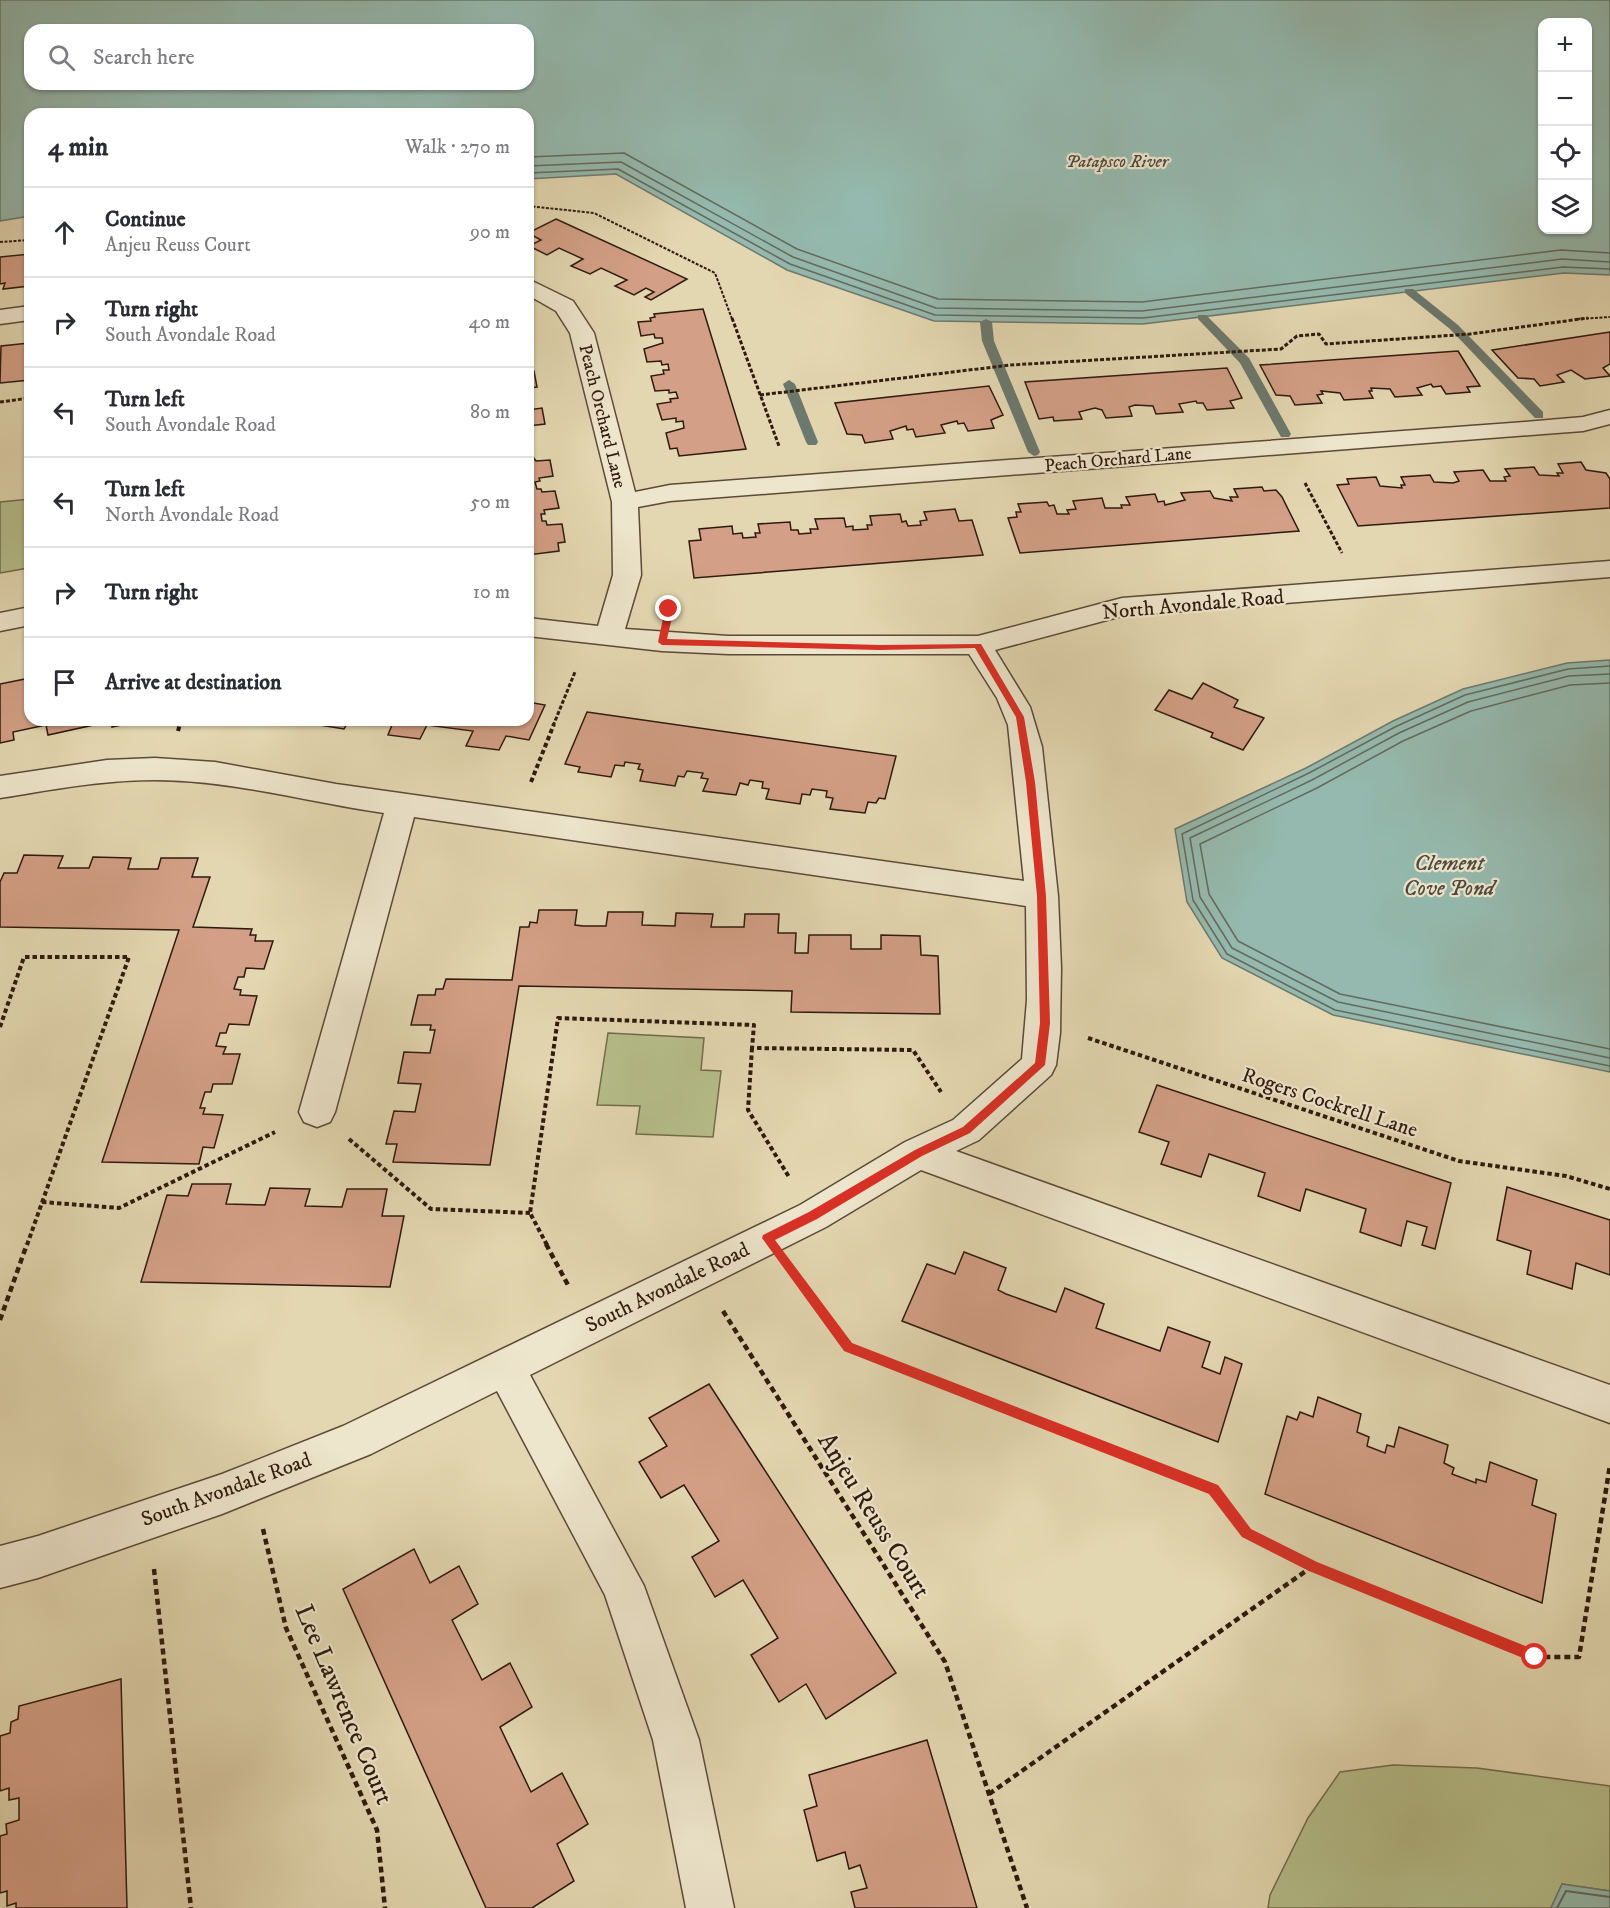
<!DOCTYPE html>
<html lang="en">
<head>
<meta charset="utf-8">
<style>
  :root { --surface:#fff; --page:#f7f7f7; --text:#2b2b33; --muted:#7c7c81; --line:#e1e1e2 }
  body { margin:0; font-family:"IM FELL DW Pica",serif; background:var(--page); color:var(--text) }
  .controls { position:absolute; right:18px; top:18px; display:grid; overflow:hidden; border-radius:12px; box-shadow:0 2px 4px #0004 }
  .controls button { width:54px; height:54px; display:grid; place-items:center; padding:0; border:0; border-bottom:2px solid var(--line); background:var(--surface); color:var(--text); font:30px sans-serif }
  .stop { position:absolute; width:18px; height:18px; margin:-14px; border:4px solid #d93025; border-radius:50%; background:#fff }
  .stop.end { background:#d93025; border-color:#fff; box-shadow:0 2px 6px #0008 }
  .list { margin:0; padding:0; list-style:none }
  h2 { display:flex; justify-content:space-between; align-items:center; height:78px; margin:0; padding:0 24px; font-size:26px }
  h2 small { font-size:20px; font-weight:400; color:var(--muted) }
  .list li { display:grid; grid-template-columns:39px 1fr auto; gap:18px; align-items:center; box-sizing:border-box; height:90px; padding:0 24px; border-top:2px solid var(--line) }
  .list b { display:block; font-size:22px; white-space:nowrap }
  .list p { margin:0; font-size:20px; white-space:nowrap; color:var(--muted) }
  .list em { font-size:20px; font-style:normal; color:var(--muted) }
  .icon { flex:none; width:33px; height:33px; fill:none; stroke:currentColor; stroke-width:2; stroke-linecap:round; stroke-linejoin:round }
  .map { position:relative; flex:none; width:1610px; height:1908px; overflow:hidden }
  .search { position:absolute; background:var(--surface); box-shadow:0 2px 4px #0004; left:24px; top:24px; width:510px; height:66px; display:flex; align-items:center; gap:15px; box-sizing:border-box; padding:0 21px; border-radius:18px; color:var(--muted); font-size:22px }
  .panel { position:absolute; background:var(--surface); box-shadow:0 2px 4px #0004; left:24px; top:108px; width:510px; height:618px; border-radius:18px }
  .map>svg:first-child { display:block }
</style>
</head>
<body>
<div class="map">
<svg width="1610" height="1908" viewBox="0 0 1610 1908">
  <rect width="100%" height="100%" fill="#e3d7b1"/>
  <filter id="stains"><feTurbulence type="fractalNoise" baseFrequency=".00333" numOctaves="4"/><feColorMatrix values="0 0 0 0 .2 0 0 0 0 .09 0 0 0 0 .02 0 0 0 .5 -.17"/></filter>
  <radialGradient id="worn" r=".72"><stop offset=".6" stop-color="#630" stop-opacity="0"/><stop offset="1" stop-color="#630" stop-opacity=".3"/></radialGradient>
  <!-- green -->
  <g fill="#b5be8a" stroke="#726c4c" stroke-width="1.5">
    <path d="M30 499 28 568 0 573V502Z"/>
    <path d="M608 1033 704 1038 701 1070 721 1071 713 1137 636 1134 640 1106 597 1105Z"/>
    <path d="M1393 1765 1477 1768 1610 1786V1891L1562 1884 1551 1908H1268L1270 1895 1308 1818 1340 1772Z"/>
  </g>
  <!-- water -->
  <g fill="#95b9ae" stroke="#6c796e" stroke-width="1.5" fill-rule="evenodd">
    <path d="M0 0H1610V275L1564 273 1143 324 934 321 787 270 616 174 528 179V114H30V216L0 221ZM1588 22V230H1542V22ZM30 30H528V84H30Z"/>
    <path d="M1610 660V1072L1333 1015 1222 958 1187 902 1175 829 1306 768 1393 721 1463 689 1567 663Z"/>
    <path d="M1562 1884 1610 1891V1908H1551Z"/>
  </g>
  <g fill="none" stroke-linecap="round" stroke-linejoin="round">
    <!-- shore-far1 -->
    <g stroke="#626a5e" stroke-width="1.5">
      <path d="M528 157 624 153 797 249 938 299 1142 302 1561 250 1610 253"/>
      <path d="M528 166 621 162 793 257 936 308 1142 311 1562 259 1610 262"/>
      <path d="M528 173 618 169 790 264 935 315 1143 318 1563 267 1610 269"/>
      <path d="M1610 666 1568 669 1465 695 1395 727 1309 773 1182 834 1193 900 1227 954 1335 1010 1610 1066"/>
      <path d="M1610 674 1569 676 1468 702 1399 733 1312 780 1190 838 1200 897 1232 948 1338 1002 1610 1058"/>
      <path d="M1610 683 1570 685 1471 711 1403 741 1317 788 1200 844 1209 894 1238 941 1340 994 1610 1049"/>
    </g>
    <!-- shore -->
    <path stroke="#626a5e" stroke-width="2" d="M1557 1908 1566 1891 1610 1897"/>
    <!-- stream -->
    <g fill="#6c796e" fill-rule="evenodd">
      <path d="M1405 289H1413L1458 325 1543 412V418H1535L1450 329 1405 293Z"/>
      <path d="M1198 315H1206L1249 358 1291 434 1289 437H1281L1240 363 1198 319Z"/>
      <path d="M986 319 992 322 994 341 1040 452 1038 455 1034 456 1028 452 982 341 980 322Z"/>
      <path d="M789 380 795 384 818 442 816 445H808L806 442 783 384Z"/>
    </g>
  </g>
  <!-- building -->
  <g fill="#d39f86" stroke="#2f1a0e" stroke-width="1.5">
    <path d="M556 219 687 279 651 300 645 297 654 292 646 288 634 295 615 286 627 280 601 268 590 274 571 266 583 259 559 248 547 255 529 246 541 240 528 233Z"/>
    <path d="M30 254 29 286 3 289 5 283 0 284V257Z"/>
    <path d="M703 309 746 449 679 456 677 448 670 449 666 433 684 428 683 421 676 422V418L662 420 657 404 671 402 670 399 678 398 676 392 669 393V390L655 391 651 376 664 374 663 370H669L668 364 662 365 661 361 647 362 644 349 663 343 662 338H655L654 334 641 336 638 322 651 321 650 318 655 317 654 314Z"/>
    <path d="M1610 332V364L1603 368 1610 376 1585 379 1571 370 1557 375 1564 382 1540 386 1534 379 1518 378 1492 350Z"/>
    <path d="M29 343 30 380 0 383 1 346Z"/>
    <path d="M1458 351 1480 386 1467 387 1470 392 1446 394 1441 386 1433 387 1431 384 1417 388 1422 395 1395 397 1390 389 1371 388 1372 391H1369L1373 398 1344 400 1340 393 1321 391 1323 394 1317 395 1322 403 1295 405 1290 396 1276 395 1260 365Z"/>
    <path d="M1227 368 1242 398 1230 401 1234 408 1207 410 1203 403H1197L1196 401 1179 404 1183 412 1156 414 1153 406 1135 405 1129 407 1132 416 1106 418 1102 410 1095 408 1079 412 1082 419 1054 421 1053 417 1039 419 1025 382Z"/>
    <path d="M528 371H534L537 387 528 388Z"/>
    <path d="M989 386 1003 415 991 420 994 428 968 431 964 423 958 424 957 421 941 425 945 433 916 437 913 429 907 430 906 426 890 431 893 439 865 443 862 435 847 434 835 403Z"/>
    <path d="M542 408 545 424 528 426V410Z"/>
    <path d="M530 453 536 461 550 460 553 476 539 478 540 481 535 482 537 489H541L542 492 555 491 559 508 544 510 545 514H541L542 521H546L547 525 562 524 565 542 558 543 559 551 528 555Z"/>
    <path d="M1581 462 1586 470 1606 473 1610 479V508L1358 526 1337 485 1349 484 1347 479 1376 477 1380 486 1402 488 1401 485H1405L1401 477 1430 475 1434 482 1453 483 1459 481 1454 472 1483 470 1490 481H1506L1504 477 1510 476 1505 469 1534 467 1539 475 1559 476 1557 473H1563L1558 464Z"/>
    <path d="M1262 487 1264 491 1276 490 1282 497 1299 531 1020 553 1008 518 1017 517 1016 512H1021L1018 504 1047 502 1049 506 1054 505 1057 514H1069L1067 510 1076 509 1073 501 1102 498 1105 508H1122L1121 505H1130L1126 497 1155 494 1158 502 1164 501 1165 505 1185 500 1181 493 1210 491 1214 498 1232 501 1230 497H1238L1234 489Z"/>
    <path d="M955 509 959 521 972 520 983 555 694 578 689 541 701 540 699 529 732 526 733 534 742 533 743 538 756 537 755 533H760L758 524 790 522 791 530H798L799 534 811 533 810 529H818L815 519 844 518 846 527 853 526V530L868 529 867 525H872L870 516 900 514 902 522 906 521 908 526 921 525 920 521 927 520 924 512Z"/>
    <path d="M30 678V720H144L112 727V721L48 735 46 725 13 732 14 740 0 743V684Z"/>
    <path d="M1203 683 1238 700 1234 707 1264 718 1243 750 1211 737 1213 733 1155 710 1169 690 1192 699Z"/>
    <path d="M528 702 545 705 529 740 506 736 499 750 466 746 473 731 427 725 420 739 388 735 394 720H528Z"/>
    <path d="M587 712 896 756 885 799 879 798 876 803 868 802 865 813 830 809 833 798 826 797 827 791 812 789 810 795 802 794 800 804 766 799 769 789 762 788 763 782 750 780 748 785 740 783 736 795 703 791 708 779 701 778 703 773 687 771 684 777 678 776 675 786 640 781 643 770 638 769 640 764 625 762 624 766 615 765 611 777 578 772 580 767 565 764Z"/>
    <path d="M315 720H349L344 729 313 724Z"/>
    <path d="M24 855 63 856 58 868H89L93 857 131 858 128 869H158L161 858H198L192 877H210L193 927 252 929 250 935H256L255 941H273L264 969 246 968 244 977H238L234 989 241 990 240 995 257 996 249 1025 229 1024 226 1033H220L216 1046 226 1047 223 1054H240L232 1084H213L211 1092H205L200 1108H205L203 1114 223 1115 214 1148 203 1147 199 1164 102 1162 179 930 0 927V882L4 873H17Z"/>
    <path d="M539 910H577L575 925 583 926H606L608 912H643L642 925 675 926 676 913 713 914 711 927H744L745 914H779L778 933H796L795 953H808L809 935H851V949H881V935L920 936 921 955 938 956 940 1014 791 1012 792 991 519 986 490 1165 393 1162 397 1144H386L394 1111 415 1112 421 1084 398 1083 404 1052 430 1053 435 1030H430L431 1025H411L418 995H435L436 989H443L446 979 512 980 520 927H529L530 922 537 923Z"/>
    <path d="M1157 1085 1451 1183 1435 1249 1422 1245 1427 1227 1407 1221 1401 1246 1360 1232 1366 1209 1306 1189 1300 1211 1258 1196 1265 1173 1209 1154 1201 1177 1161 1164 1169 1142 1139 1132Z"/>
    <path d="M192 1184H231L226 1204 265 1205 270 1188 310 1189 305 1206 342 1207 347 1189H387L382 1216H404L390 1287 141 1282 167 1195 188 1196Z"/>
    <path d="M1507 1187 1610 1220V1275L1576 1263 1572 1289 1527 1274 1531 1251 1497 1240Z"/>
    <path d="M964 1252 1006 1268 998 1290 1006 1294 1056 1312 1065 1288 1104 1304 1096 1328 1160 1351 1168 1327 1210 1342 1202 1367 1220 1374 1225 1357 1242 1364 1218 1442 902 1321 927 1264 955 1274Z"/>
    <path d="M709 1384 896 1673 826 1719 806 1684 779 1702 751 1655 778 1638 743 1580 715 1597 692 1557 719 1541 684 1485 661 1498 639 1462 667 1446 649 1418Z"/>
    <path d="M1318 1397 1361 1414 1357 1432 1369 1437 1367 1446 1385 1453 1387 1445 1394 1447 1399 1427 1448 1445 1444 1463 1454 1468 1452 1474 1476 1483V1479L1486 1482 1490 1462 1537 1480 1532 1505 1556 1514 1542 1603 1265 1494 1287 1416 1297 1420 1300 1412 1313 1417Z"/>
    <path d="M414 1549 430 1583 459 1566 478 1604 452 1620 482 1680 510 1663 532 1707 500 1727 531 1792 562 1773 588 1824 557 1844 574 1881 532 1908H486L343 1589Z"/>
    <path d="M121 1679 127 1908H16V1903L7 1906V1891L0 1893V1836L7 1834 6 1824 19 1820V1798L9 1800V1788L0 1791V1736L10 1733 11 1722 18 1719 19 1706Z"/>
    <path d="M927 1740 977 1908H855L851 1892 867 1888 860 1865 849 1869 845 1852 817 1861 804 1810 817 1806 809 1775Z"/>
  </g>
  <g fill="none" stroke-linecap="round" stroke-linejoin="round">
    <!-- minor casing -->
    <g stroke="#5c4937" stroke-width="3">
      <g id="minor">
        <path d="M528 279 573 301 594 333 635 492 670 485 1525 422 1583 417 1610 410V424L1583 431 670 501 638 507 641 575 625 629 728 636H978L1122 598 1610 561V577L1122 616 995 650 1030 707 1042 747 1058 896 1061 968 1060 1033 1056 1065 1051 1075 979 1140 956 1151 1610 1385V1423L921 1170 826 1227 530 1375 644 1586 699 1740 734 1908H686L653 1740 605 1595 497 1391 371 1454 222 1514 38 1578 0 1588V1546L38 1536 222 1474 343 1426 800 1205 905 1142 953 1120 1022 1059 1027 1000 1026 906 414 817 335 1112 330 1122 317 1127 304 1122 299 1112 384 813C308 802 231 780 154 780 102 780 51 790 0 798V776L107 760 155 758 215 762 336 784 1024 881 1008 725 997 698 969 654H728L662 651 528 636V618L598 626 613 575 612 502 570 333 556 311 528 295Z"/>
        <path d="M30 306V320L0 324V310Z"/>
        <path d="M30 607V625L0 631V613Z"/>
      </g>
    </g>
    <!-- path-far3 -->
    <g stroke="#2f1a0e" stroke-width="2" stroke-dasharray="3 1.5" stroke-linecap="butt">
      <path d="M528 206 594 213 715 273 732 319"/>
      <path d="M0 242 30 240"/>
      <path d="M1577 319 1610 317"/>
    </g>
    <!-- path-far2 -->
    <g stroke="#2f1a0e" stroke-width="3" stroke-dasharray="4 2" stroke-linecap="butt">
      <path d="M732 318 779 446"/>
      <path d="M760 395 1011 365 1281 349 1297 336 1319 334 1326 344 1470 334 1588 318"/>
      <path d="M0 402 30 398"/>
      <path d="M1305 483 1342 553"/>
      <path d="M179 726 181 720"/>
      <path d="M553 726 575 672"/>
    </g>
    <!-- path-far1 -->
    <g stroke="#2f1a0e" stroke-width="4" stroke-dasharray="4.5 3" stroke-linecap="butt">
      <path d="M178 731 180 724"/>
      <path d="M531 782 554 724"/>
      <path d="M0 1027 24 957H129L27 1245"/>
      <path d="M1088 1038 1459 1161 1566 1176 1610 1189"/>
      <path d="M752 1048 748 1110 789 1177"/>
      <path d="M349 1139 431 1209 530 1213"/>
      <path d="M42 1202 119 1208 275 1132"/>
      <path d="M547 1245 530 1213 558 1018 754 1025 752 1048 913 1050 941 1092"/>
    </g>
    <!-- path -->
    <g stroke="#2f1a0e" stroke-width="4.5" stroke-dasharray="6 4" stroke-linecap="butt">
      <path d="M546 1244 568 1285"/>
      <path d="M795 1275 848 1347 1213 1489 1246 1533 1313 1566 1535 1657H1579L1610 1465"/>
      <path d="M723 1311 945 1662 1027 1908"/>
      <path d="M0 1320 27 1244"/>
      <path d="M263 1529 286 1628 377 1830 385 1908"/>
      <path d="M154 1569 191 1908"/>
      <path d="M989 1794 1313 1566"/>
    </g>
    <!-- minor -->
    <use href="#minor" fill="#ede5cc" fill-rule="evenodd"/>
  </g>
  <!-- route -->
  <path fill="#d93025" d="M669 607 674 609 667 639 880 645 981 644 1024 717 1035 782 1046 896 1050 1023 1045 1065 970 1133 922 1156 817 1219 775 1240 852 1343 1218 1485 1251 1529 1317 1562 1540 1652V1661L1535 1663 1309 1571 1242 1537 1209 1494 844 1351 762 1238 763 1235 809 1212 915 1150 963 1127 1035 1063 1040 1023 1037 896 1026 782 1016 717 975 648 880 650 662 645 658 642 665 609Z"/>
  <g text-anchor="middle" stroke-width="4.5" stroke-linejoin="round" paint-order="stroke">
    <!-- far-water labels -->
    <g font-size="18" font-style="italic" fill="#4e4a3e" stroke="#ede5cc">
      <text x="1117" y="167">Patapsco River</text>
    </g>
    <!-- far-street labels -->
    <g font-size="18" fill="#2f1a0e" stroke="#ede5cc">
      <text transform="translate(603 416) rotate(76)" y="6">Peach Orchard Lane</text>
      <text transform="translate(1118 459) rotate(-5)" y="6">Peach Orchard Lane</text>
    </g>
    <!-- street labels -->
    <g font-size="21" fill="#2f1a0e" stroke="#ede5cc">
      <text transform="translate(1193 604) rotate(-5)" y="7">North Avondale Road</text>
      <text transform="translate(1330 1102) rotate(18)" y="7">Rogers Cockrell Lane</text>
      <text transform="translate(667 1287) rotate(-26)" y="7">South Avondale Road</text>
      <text transform="translate(226 1489) rotate(-20)" y="7">South Avondale Road</text>
    </g>
    <!-- water labels -->
    <g font-size="22" font-style="italic" fill="#4e4a3e" stroke="#ede5cc">
      <text x="1449" y="870">Clement<tspan x="1449" dy="25">Cove Pond</tspan></text>
    </g>
    <!-- near-street labels -->
    <g font-size="26" fill="#2f1a0e" stroke="#ede5cc">
      <text transform="translate(875 1515) rotate(58)" y="9">Anjeu Reuss Court</text>
      <text transform="translate(345 1704) rotate(67)" y="9">Lee Lawrence Court</text>
    </g>
  </g>
  <rect width="100%" height="100%" filter="url(#stains)"/>
  <rect width="100%" height="100%" fill="url(#worn)"/>
</svg>
<div class="controls">
<button>+</button>
<button>−</button>
<button><svg class="icon" aria-label="locate" viewBox="0 0 24 24"><circle cx="12" cy="12" r="6"/><path d="M12 2v4M12 18v4M2 12h4M18 12h4"/></svg></button>
<button><svg class="icon" aria-label="layers" viewBox="0 0 24 24"><path d="M12 4l9 5-9 5-9-5zM3 14l9 5 9-5"/></svg></button>
</div>
<div class="stop" style="left:1535px;top:1657px"></div>
<div class="stop end" style="left:669px;top:609px"></div>
<div class="search"><svg class="icon" aria-label="search" viewBox="0 0 24 24"><circle cx="10" cy="10" r="6"/><path d="M15 15l6 6"/></svg>Search here</div>
<section class="panel">
<h2>4 min<small>Walk · 270 m</small></h2>
<ul class="list">
<li><svg class="icon" aria-label="ahead" viewBox="0 0 24 24"><path d="M12 20V5M6 11l6-6 6 6"/></svg><div><b>Continue</b><p>Anjeu Reuss Court</p></div><em>90 m</em></li>
<li><svg class="icon" aria-label="right" viewBox="0 0 24 24"><path d="M7 20v-9h11M14 6l5 5-5 5"/></svg><div><b>Turn right</b><p>South Avondale Road</p></div><em>40 m</em></li>
<li><svg class="icon" aria-label="left" viewBox="0 0 24 24"><path d="M17 20v-9H6M10 6l-5 5 5 5"/></svg><div><b>Turn left</b><p>South Avondale Road</p></div><em>80 m</em></li>
<li><svg class="icon" aria-label="left" viewBox="0 0 24 24"><path d="M17 20v-9H6M10 6l-5 5 5 5"/></svg><div><b>Turn left</b><p>North Avondale Road</p></div><em>50 m</em></li>
<li><svg class="icon" aria-label="right" viewBox="0 0 24 24"><path d="M7 20v-9h11M14 6l5 5-5 5"/></svg><div><b>Turn right</b></div><em>10 m</em></li>
<li><svg class="icon" aria-label="arrive" viewBox="0 0 24 24"><path d="M6 21V4h12l-3 4 3 4H6"/></svg><div><b>Arrive at destination</b></div></li>
</ul>
</section>
</div>
</body>
</html>
